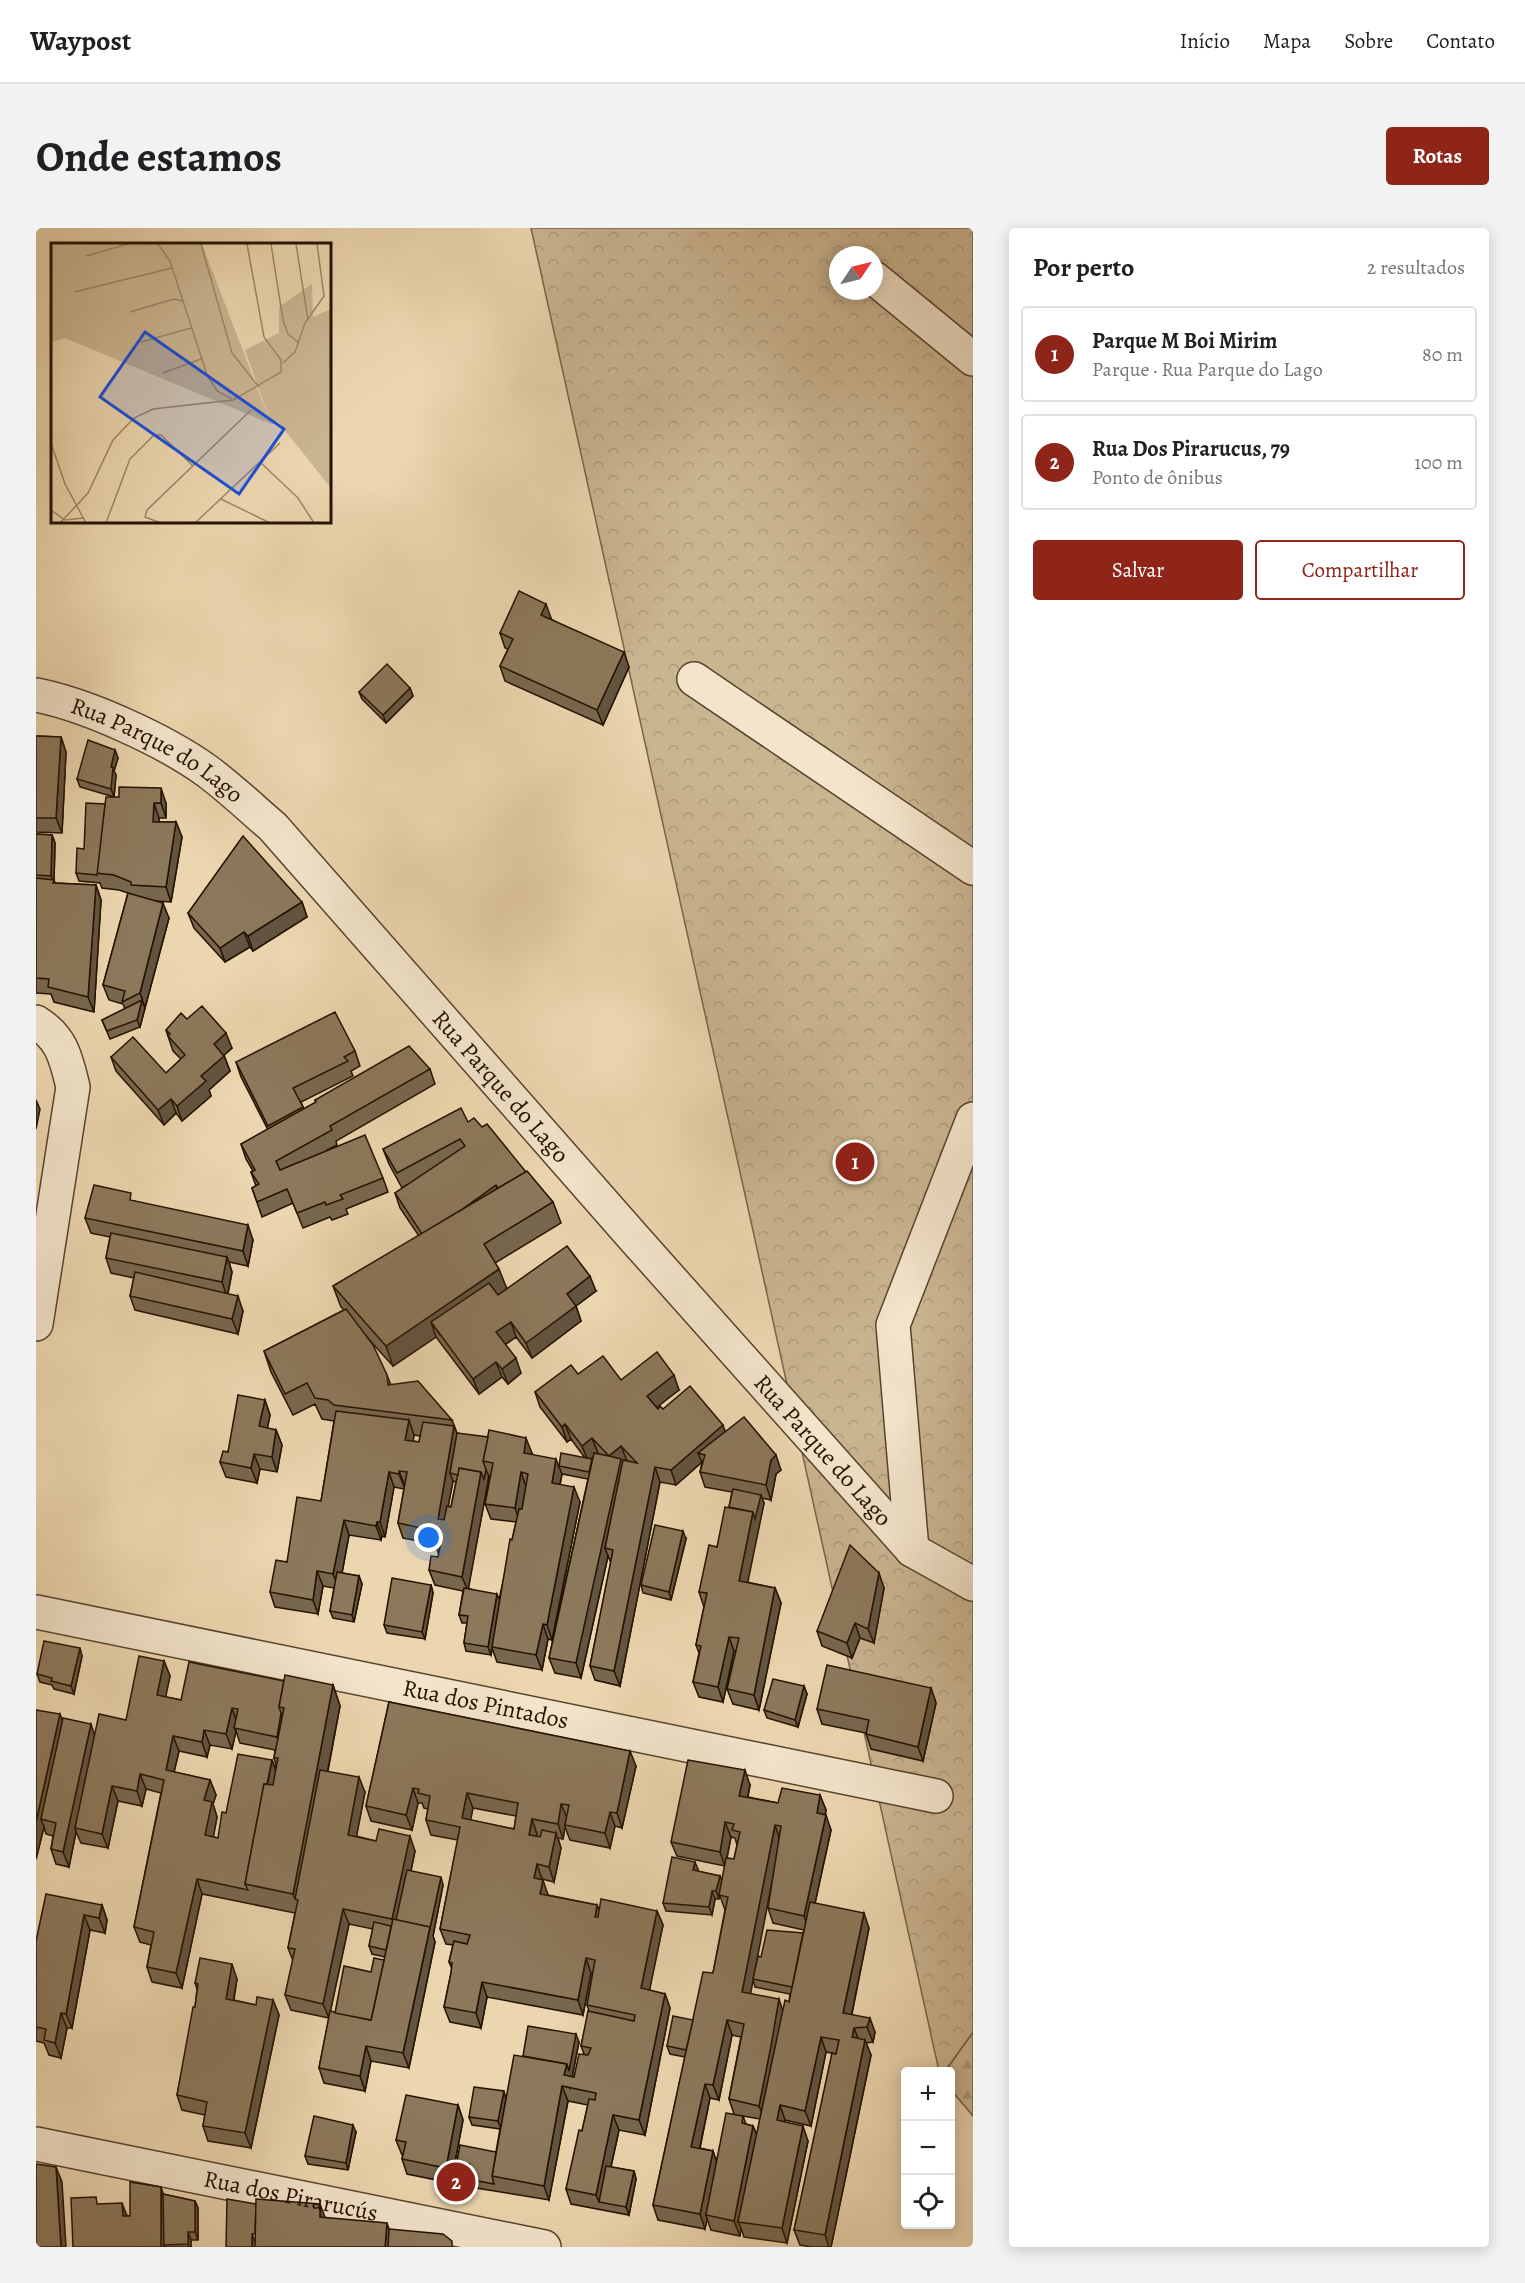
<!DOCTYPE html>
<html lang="pt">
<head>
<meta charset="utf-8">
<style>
  :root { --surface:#fff; --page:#f2f2f2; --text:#202124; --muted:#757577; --line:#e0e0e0; --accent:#8f2418 }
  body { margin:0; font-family:Alegreya,serif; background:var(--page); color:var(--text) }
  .controls { position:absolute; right:18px; bottom:18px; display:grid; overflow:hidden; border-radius:6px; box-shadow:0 3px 15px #0003 }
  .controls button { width:54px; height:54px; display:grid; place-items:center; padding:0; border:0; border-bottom:2px solid var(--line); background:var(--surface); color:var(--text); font:30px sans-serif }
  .compass { position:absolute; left:793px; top:18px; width:54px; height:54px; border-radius:50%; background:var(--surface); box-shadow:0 3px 15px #0003; rotate:55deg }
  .you { position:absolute; left:393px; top:1310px; width:21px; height:21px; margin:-15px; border:4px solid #fff; border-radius:50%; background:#1a73e8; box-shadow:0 0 0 9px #1a73e833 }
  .badge { display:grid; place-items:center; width:39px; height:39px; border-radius:50%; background:var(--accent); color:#fff; font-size:20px; font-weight:700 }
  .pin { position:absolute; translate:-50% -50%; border:3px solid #fff; box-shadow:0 2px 6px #0006 }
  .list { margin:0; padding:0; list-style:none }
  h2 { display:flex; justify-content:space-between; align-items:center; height:78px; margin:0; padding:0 24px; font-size:26px }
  h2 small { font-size:20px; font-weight:400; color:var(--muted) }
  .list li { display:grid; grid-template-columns:39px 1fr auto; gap:18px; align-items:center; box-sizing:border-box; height:96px; margin:0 12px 12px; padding:0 12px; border:2px solid var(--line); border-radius:6px }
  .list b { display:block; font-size:22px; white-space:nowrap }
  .list p { margin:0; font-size:20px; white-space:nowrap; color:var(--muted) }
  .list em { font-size:20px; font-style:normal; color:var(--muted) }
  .actions { display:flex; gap:12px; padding:18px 24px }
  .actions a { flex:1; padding:14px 0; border:2px solid var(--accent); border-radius:6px; text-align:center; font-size:21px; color:var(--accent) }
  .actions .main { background:var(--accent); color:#fff }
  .icon { flex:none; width:33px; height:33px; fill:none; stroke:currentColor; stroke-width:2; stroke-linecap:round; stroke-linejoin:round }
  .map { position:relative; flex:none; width:937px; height:2019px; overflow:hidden; border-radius:6px }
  header { display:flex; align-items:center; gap:36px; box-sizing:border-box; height:84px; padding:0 30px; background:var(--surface); border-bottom:2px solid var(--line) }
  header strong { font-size:28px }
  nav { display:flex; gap:33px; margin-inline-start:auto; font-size:21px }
  .intro { display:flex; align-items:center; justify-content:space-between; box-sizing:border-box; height:144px; padding:0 36px }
  h1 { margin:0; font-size:42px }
  .button { padding:15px 27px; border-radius:6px; background:var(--accent); color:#fff; font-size:21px; font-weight:700 }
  main { display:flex; gap:36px; padding:0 36px }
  aside { flex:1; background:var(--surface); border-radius:6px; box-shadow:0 3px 15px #0003 }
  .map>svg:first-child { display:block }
</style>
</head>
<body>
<header>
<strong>Waypost</strong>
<nav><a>Início</a><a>Mapa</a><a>Sobre</a><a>Contato</a></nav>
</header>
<div class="intro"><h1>Onde estamos</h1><a class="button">Rotas</a></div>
<main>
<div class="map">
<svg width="937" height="2019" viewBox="0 0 937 2019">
  <defs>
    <pattern id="forest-firs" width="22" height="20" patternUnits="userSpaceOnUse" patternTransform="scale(1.5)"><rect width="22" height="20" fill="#cab591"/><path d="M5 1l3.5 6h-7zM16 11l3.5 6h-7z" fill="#ad9b7b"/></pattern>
    <pattern id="park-crowns" width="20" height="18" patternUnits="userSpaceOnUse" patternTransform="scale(1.5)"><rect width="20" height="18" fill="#cab591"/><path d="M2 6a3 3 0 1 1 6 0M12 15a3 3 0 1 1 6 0" fill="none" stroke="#ad9b7b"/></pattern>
  </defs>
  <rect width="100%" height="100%" fill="#ecd6af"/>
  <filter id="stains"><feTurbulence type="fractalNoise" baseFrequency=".00333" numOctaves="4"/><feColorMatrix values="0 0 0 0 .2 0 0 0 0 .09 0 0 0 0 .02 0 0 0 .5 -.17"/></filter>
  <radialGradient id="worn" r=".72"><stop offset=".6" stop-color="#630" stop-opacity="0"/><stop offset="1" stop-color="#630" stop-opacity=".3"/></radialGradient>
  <!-- forest -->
  <path fill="url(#forest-firs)" stroke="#776449" stroke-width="1.5" d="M937 1804V1888L915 1862 914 1844H909Z"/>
  <!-- park -->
  <path fill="url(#park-crowns)" stroke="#776449" stroke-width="1.5" fill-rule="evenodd" d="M495 0H937V1804L909 1843H903ZM802 27H838V63H802Z"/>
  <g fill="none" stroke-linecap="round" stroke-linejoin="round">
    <!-- minor casing -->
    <g stroke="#56432c" stroke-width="36">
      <g id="minor">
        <path d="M838 50 937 131"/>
        <path d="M658 451 937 640"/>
        <path id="s1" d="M0 467C51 477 128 512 171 543 194 560 216 581 237 599L598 1010 876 1322 937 1356"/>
        <path d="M0 794C26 810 30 830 37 859L0 1096"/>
        <path d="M876 1322 857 1097 937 891"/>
        <path id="s2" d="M0 1384 900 1568"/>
        <path id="s3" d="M0 1916 508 2019"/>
      </g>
    </g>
    <!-- minor -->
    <use href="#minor" stroke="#f3e4cb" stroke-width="33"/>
  </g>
  <!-- wall -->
  <g fill="#78674e" stroke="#241201" stroke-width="1.5" fill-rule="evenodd">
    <path d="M515 390V391L593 439 567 497 469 453 464 438 472 421 469 420 464 405Z"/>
    <path d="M374 460 377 468 350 495 326 471 323 464Z"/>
    <path d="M0 508 25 509 30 524 26 605 0 604Z"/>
    <path d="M79 522 82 530 78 543 80 547 78 569 44 559 41 551Z"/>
    <path d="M130 575V590H123V594H140L146 609 135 674 120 673 133 690 104 799 74 811 66 792 89 781 87 776 73 772 67 757 92 665 83 662 66 660 64 655 43 653 40 645 69 576Z"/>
    <path d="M0 606 16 607 19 615 18 652 19 655 60 657 65 672 58 784 18 774 15 766 0 765Z"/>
    <path d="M266 674 271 689 217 723 214 719 189 734 158 700 152 685Z"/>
    <path d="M151 791 196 820 188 827 194 843 173 862 175 868 146 893 140 885 128 897 80 843 75 829 130 845 145 831 137 823 130 802Z"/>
    <path d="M319 823 324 838 315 843 317 848 265 874 268 881 280 875 279 872 394 841 399 856 300 913 301 917 291 922 347 950 352 964 310 981 312 986 296 992 294 989 267 1000 257 975 226 989 216 960 220 958 215 944 217 943 210 931 205 916 232 902 205 849 200 834Z"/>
    <path d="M432 894 490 944 517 974 525 995 459 1035 470 1061 560 1063 540 1078 545 1093 496 1130 480 1109 469 1116 485 1145 472 1156 466 1149 443 1166 400 1109 357 1138 328 1106 351 1147 355 1157 416 1192 421 1205 496 1225V1227L523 1238 549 1230 535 1211 531 1214 504 1179 499 1164 542 1146 585 1152 643 1162 620 1179 622 1181H627L689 1203 745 1242 740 1246 735 1272 726 1270 728 1275 711 1354 739 1360 745 1375 723 1482 697 1476 691 1461 700 1424 698 1423 687 1474 663 1469 657 1454 663 1425 660 1417 668 1379 663 1364 681 1319 693 1279 696 1264 669 1259 664 1244 666 1234 640 1257 624 1254 584 1458 559 1452 554 1438 575 1335 572 1328 545 1450 519 1445 513 1430 552 1251 526 1246 524 1257 544 1274 516 1412 512 1411 506 1442 461 1434 456 1420 455 1427 430 1423 428 1415 431 1395H426L423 1387 427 1363 399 1357 393 1342 402 1329 403 1327 399 1316 367 1310 362 1295 368 1261 358 1259 349 1309 346 1308 345 1312 313 1307 306 1345 323 1348 326 1356 318 1394 297 1390 294 1383 298 1360 287 1358 282 1386 239 1379 234 1364 285 1273 298 1193 286 1191 279 1176 257 1187 235 1144 228 1123 308 1082 305 1079 297 1058 383 1008 364 980 359 965 371 957 366 960 353 936 347 921ZM378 1207 384 1208 383 1214 377 1213ZM453 1248 454 1249 449 1276 455 1291 480 1294 463 1372 432 1360ZM417 1253 420 1254 415 1279 412 1278Z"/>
    <path d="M98 973 217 1012 212 1038 193 1034 196 1044 192 1066 207 1083 202 1106 99 1082 94 1068 98 1050 75 1045 70 1030 74 1009 55 1005 49 990Z"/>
    <path d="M229 1172 234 1187 231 1200 240 1202 246 1217 241 1244 224 1241 221 1255 190 1249 184 1234Z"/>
    <path d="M650 1311 635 1372 607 1365 605 1357Z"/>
    <path d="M395 1357 397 1365 389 1411 351 1405 348 1397Z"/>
    <path d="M848 1360 838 1415 824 1410 816 1430 786 1418 781 1403Z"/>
    <path d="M46 1428 38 1466 18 1461 16 1457 4 1454 1 1446Z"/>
    <path d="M128 1433 134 1448 129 1469 145 1472 248 1453 297 1457 304 1478 292 1543 329 1564 320 1608 379 1623 375 1643 407 1657 397 1708 399 1714 373 1840 335 1833 329 1863 288 1855 283 1840 293 1790 255 1782 249 1767 257 1733 252 1720 259 1685 166 1666 146 1760 116 1754 111 1739 115 1717 104 1714 98 1699 125 1565 110 1561 106 1578 82 1573 72 1620 45 1615 40 1604 33 1639 20 1636 15 1621 17 1608 10 1606 8 1599 0 1631V1482L26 1492 59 1507 90 1492ZM200 1503 204 1515 239 1522 238 1530 240 1537V1542L236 1532 190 1585 182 1610 177 1609 181 1589 177 1576 180 1567 174 1552 138 1544 143 1523 171 1529 174 1517 196 1521ZM313 1696 337 1701 333 1718 336 1726 349 1729 348 1732 335 1744 299 1785 294 1784Z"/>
    <path d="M768 1458 771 1466 762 1499 731 1490 728 1482Z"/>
    <path d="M895 1460 900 1475 887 1533 835 1521 830 1506V1505L786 1496 781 1481Z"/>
    <path d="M353 1474 600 1538 586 1600 579 1598 574 1620 534 1612 529 1599 527 1611 522 1610 525 1620 518 1654 506 1651V1652L512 1667 561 1677 563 1682 621 1683 627 1697 613 1762 629 1766 634 1780 609 1907 583 1902 575 1939 598 1943 600 1951 593 1987 535 1976 530 1961 546 1903 552 1877 532 1873 513 1972 434 1959 431 1951 433 1943 424 1941 421 1933 460 1924 464 1901 436 1897 433 1889 470 1870 487 1828 543 1814 536 1849H538L548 1826 545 1818 553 1783 551 1777 557 1745H555L547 1787 451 1769 445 1800 414 1794 408 1779 415 1745 416 1741 413 1734 417 1717 410 1716 404 1701 422 1612 395 1607 390 1592 392 1581 388 1580 386 1575H382L376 1602 335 1593 330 1578ZM437 1580 480 1588 478 1601 434 1592Z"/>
    <path d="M714 1557 712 1569 742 1575 784 1567 790 1582 789 1587 795 1602 779 1675 833 1700 816 1786 839 1804 837 1814 830 1815 835 1827 795 2019H775L764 2017 758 2002 800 1826 790 1824 775 1898 749 1892V1894L772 1913 751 2015 708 2009 705 2000 704 2008 675 2002 671 1991 669 2001 622 1992 617 1977 649 1829 634 1826 631 1818 657 1792 677 1745 689 1682 684 1668 683 1671H679L676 1687 630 1683 627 1675 662 1641 661 1643 684 1648 686 1653 689 1638 641 1628 635 1614ZM695 1609 699 1610 701 1617 698 1631 691 1630ZM736 1651 732 1680 737 1695 768 1702 767 1705 725 1729 719 1739ZM717 1752 719 1759 754 1766 753 1774 747 1782 714 1765ZM696 1807 705 1809 693 1871 698 1886 680 1933 677 1923 664 1920 674 1870 683 1872ZM707 1888 724 1891 721 1907 717 1898 710 1896Z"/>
    <path d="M66 1677 71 1692 69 1705 54 1702 36 1800H31L25 1830 13 1827 8 1815 0 1813V1713Z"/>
    <path d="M201 1751 198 1772 220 1777 237 1772 243 1787 215 1920 172 1913 167 1898 169 1887 146 1882 141 1867 159 1779 161 1761 159 1755Z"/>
    <path d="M422 1877 427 1892 415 1955 371 1946 366 1931 367 1927H366L360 1912Z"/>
    <path d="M320 1904 312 1942 272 1936 269 1928Z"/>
    <path d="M127 1966 159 1973 162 1980V2012H155V2019H37L63 1976 91 1988H94Z"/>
  </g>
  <!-- shaded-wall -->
  <g fill="#625440" stroke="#241201" stroke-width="1.5">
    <path d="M510 376 515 390 511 402 505 387Z"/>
    <path d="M588 424 593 439 567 497 561 482Z"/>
    <path d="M374 460 377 468 350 495 347 487Z"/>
    <path d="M25 509 30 524 26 605 20 590Z"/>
    <path d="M79 522 82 530 78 543 80 547 78 569 75 561V539Z"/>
    <path d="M125 560 130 575V590L125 575Z"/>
    <path d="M118 575 123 590V609L117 594Z"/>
    <path d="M140 594 146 609 135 674 130 659Z"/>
    <path d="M16 607 19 615 18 653V652L23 667V670L15 648Z"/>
    <path d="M60 657 65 672 58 784 52 769Z"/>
    <path d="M266 674 271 689 217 723 212 708Z"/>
    <path d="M127 675 133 690 109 780 104 765Z"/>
    <path d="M208 704 214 719 189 734 184 720Z"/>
    <path d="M106 772 109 780 104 799 101 792Z"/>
    <path d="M190 805 196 820 184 831 178 816Z"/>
    <path d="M188 828 194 843 173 862 175 868 146 893 141 878 165 848Z"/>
    <path d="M135 871 140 885 128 897 122 882Z"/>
    <path d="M0 872 4 881 0 901Z"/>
    <path d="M460 957 465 972 388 1009Z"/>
    <path d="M212 997 217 1012 212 1038 207 1023Z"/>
    <path d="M191 1029 196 1044 191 1069 186 1054Z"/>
    <path d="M463 1041 471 1061 404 1107 395 1094 400 1109 357 1138 350 1118Z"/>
    <path d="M554 1048 560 1063 540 1078 545 1093 496 1130 490 1115 531 1066Z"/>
    <path d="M202 1068 207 1083 202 1106 196 1091Z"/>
    <path d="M475 1094 480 1109 466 1119 460 1104Z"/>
    <path d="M480 1130 485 1145 472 1156 466 1141Z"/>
    <path d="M460 1134 466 1149 443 1166 437 1151Z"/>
    <path d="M638 1147 643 1162 616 1183 611 1168Z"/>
    <path d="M229 1172 234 1187 229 1213 223 1198Z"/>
    <path d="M373 1192 378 1207 375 1227 369 1212Z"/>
    <path d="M529 1196 535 1211 531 1214 526 1199Z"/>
    <path d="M687 1197 692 1212 669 1227 662 1225 666 1234 640 1257 635 1242Z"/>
    <path d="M418 1198 424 1213 414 1245 417 1253 407 1306 402 1291Z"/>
    <path d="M240 1202 246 1217 241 1244 236 1229Z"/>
    <path d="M490 1210 496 1225 494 1240 488 1225Z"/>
    <path d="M556 1210 562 1225 552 1233 546 1218Z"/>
    <path d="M585 1218 591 1233 569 1320 572 1328 545 1450 540 1435 573 1228Z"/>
    <path d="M218 1226 224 1241 221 1255 215 1240Z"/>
    <path d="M740 1227 745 1242 740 1246 735 1272 730 1257 735 1232Z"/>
    <path d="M520 1231 526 1246 521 1270 516 1255Z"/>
    <path d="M619 1239 624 1254 584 1458 578 1443Z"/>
    <path d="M450 1242 453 1248 432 1363 426 1349 445 1244Z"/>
    <path d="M363 1243 369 1258V1261L363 1246Z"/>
    <path d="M353 1244 358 1259 349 1309 344 1294Z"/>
    <path d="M485 1244 490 1259 484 1295 479 1280Z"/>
    <path d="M538 1259 544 1274 516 1412 511 1397Z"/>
    <path d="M725 1267 728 1275 709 1368 703 1353 717 1284Z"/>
    <path d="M308 1292 313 1307 303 1361 297 1346Z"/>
    <path d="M341 1294 346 1308 345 1312 340 1298Z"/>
    <path d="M647 1303 650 1311 635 1372 633 1364Z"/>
    <path d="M281 1343 287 1358 282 1386 277 1372Z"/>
    <path d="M843 1345 848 1360 838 1415 832 1401Z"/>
    <path d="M323 1348 326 1356 318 1394 316 1387Z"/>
    <path d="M395 1357 397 1365 389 1411 386 1404Z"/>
    <path d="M739 1360 745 1375 723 1482 718 1467Z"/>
    <path d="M461 1366 464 1373 455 1427 452 1419Z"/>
    <path d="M819 1395 824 1410 816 1430 811 1415Z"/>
    <path d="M507 1396 512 1411 506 1442 500 1427Z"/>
    <path d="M693 1409 698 1423 687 1474 682 1459Z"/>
    <path d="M44 1420 46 1428 38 1466 35 1458Z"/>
    <path d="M128 1433 134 1448 127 1482 121 1467Z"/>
    <path d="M297 1457 304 1478 265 1681 262 1672 259 1671 257 1666Z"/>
    <path d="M768 1458 771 1466 762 1499 759 1492Z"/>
    <path d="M895 1460 900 1475 887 1533 882 1519Z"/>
    <path d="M196 1480 201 1495 198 1500 200 1503 196 1521 190 1506Z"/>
    <path d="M245 1485 250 1500 246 1523 241 1509Z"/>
    <path d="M24 1486 30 1501 5 1591 8 1599 0 1631V1594Z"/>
    <path d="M55 1496 60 1511 39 1600 40 1604 33 1639 27 1624Z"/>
    <path d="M168 1502 174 1517 171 1529 166 1514Z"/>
    <path d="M137 1508 143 1523 135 1557 130 1542Z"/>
    <path d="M594 1523 600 1538 586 1600 581 1585Z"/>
    <path d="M236 1532 241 1547 213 1657Z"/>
    <path d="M709 1542 714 1557 709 1582 703 1568Z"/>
    <path d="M104 1546 110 1561 106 1578 101 1563Z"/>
    <path d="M323 1549 329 1564 318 1622 312 1607Z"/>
    <path d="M174 1552 180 1567 177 1576 181 1589 175 1622 169 1607 168 1572Z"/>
    <path d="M76 1558 82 1573 72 1620 66 1606Z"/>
    <path d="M377 1560 382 1575 376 1602 370 1587Z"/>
    <path d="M431 1565 437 1580 432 1605 426 1590Z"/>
    <path d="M784 1567 790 1582 787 1599 781 1585Z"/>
    <path d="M525 1576 531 1590 529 1597V1599L527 1611 522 1596Z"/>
    <path d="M574 1584 579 1598 574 1620 569 1605Z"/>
    <path d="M790 1587 795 1602 773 1703 768 1688Z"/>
    <path d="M496 1591 501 1606 498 1622 493 1607Z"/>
    <path d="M689 1594 695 1609 689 1639 684 1624Z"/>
    <path d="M739 1597 744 1612 712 1779 706 1764Z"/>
    <path d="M520 1605 525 1620 518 1654 513 1639Z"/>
    <path d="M374 1608 379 1623 363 1699 359 1700 356 1691Z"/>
    <path d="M659 1634 662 1641 660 1650 657 1642Z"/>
    <path d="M501 1636 506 1651 503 1665 498 1650Z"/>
    <path d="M684 1648 687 1655 683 1667V1671L680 1663Z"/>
    <path d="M405 1649 407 1657 397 1708 399 1714 373 1840 367 1825Z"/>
    <path d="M161 1651 166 1666 146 1760 140 1745Z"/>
    <path d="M507 1652 512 1667 509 1681 504 1666Z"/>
    <path d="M676 1663 679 1671 676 1687 673 1679Z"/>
    <path d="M66 1677 71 1692 69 1705 63 1690Z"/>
    <path d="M561 1677 567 1692 559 1689Z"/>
    <path d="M307 1681 313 1696 293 1790 287 1776Z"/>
    <path d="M621 1683 627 1697 611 1775 605 1760Z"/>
    <path d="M828 1685 833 1700 813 1799 807 1785Z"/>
    <path d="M48 1687 54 1702 36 1800 30 1786Z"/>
    <path d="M550 1730 555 1745 547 1787 542 1772Z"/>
    <path d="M196 1736 201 1751 195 1785 190 1771Z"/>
    <path d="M446 1754 451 1769 445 1800 440 1785Z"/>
    <path d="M629 1766 634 1780 609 1907 603 1892Z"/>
    <path d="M743 1771 748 1786 729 1892 723 1878Z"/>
    <path d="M237 1772 243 1787 215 1920 209 1905Z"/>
    <path d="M25 1785 31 1800 25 1830 19 1815Z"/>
    <path d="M834 1790 839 1804 837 1814 831 1799Z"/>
    <path d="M691 1792 696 1807 683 1872 677 1857Z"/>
    <path d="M818 1800 824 1815 816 1809Z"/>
    <path d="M540 1806 543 1814 534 1860 528 1847Z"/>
    <path d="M785 1809 790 1824 775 1898 769 1883Z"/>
    <path d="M829 1812 835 1827 795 2019H793L789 2007Z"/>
    <path d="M330 1818 335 1833 329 1863 324 1848Z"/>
    <path d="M669 1856 674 1870 661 1933 655 1919Z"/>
    <path d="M526 1858 532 1873 513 1972 508 1958Z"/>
    <path d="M468 1863 470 1871 465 1901 462 1893Z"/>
    <path d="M422 1877 427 1892 415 1955 410 1940Z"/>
    <path d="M744 1877 749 1892 746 1907 741 1892Z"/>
    <path d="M577 1887 583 1902 567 1974H563L560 1967Z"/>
    <path d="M317 1897 320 1904 312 1942 310 1935Z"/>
    <path d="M717 1898 723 1912 702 1994 705 2000 704 2008 698 1993Z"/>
    <path d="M767 1898 772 1913 751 2015 746 2000Z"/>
    <path d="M677 1923 682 1938 670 1987 671 1991 669 2001 664 1986Z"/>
    <path d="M20 1939 26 1954 30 2019H25Z"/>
    <path d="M598 1943 600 1951 593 1987 590 1979Z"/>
    <path d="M125 1959 130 1974 128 2017 129 2019H125Z"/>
    <path d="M159 1973 162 1980V2012L159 2004Z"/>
    <path d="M86 1975 92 1990 87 1988Z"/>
    <path d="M284 1976 292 1997 284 1989Z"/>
    <path d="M351 1995 358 2016V2019H349Z"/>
    <path d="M152 2004 155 2012V2019H153L152 2016Z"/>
    <path d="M216 2006 221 2019H216Z"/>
  </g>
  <!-- building -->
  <g fill="#8c785b" stroke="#241201" stroke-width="1.5" fill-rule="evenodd">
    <path d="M483 363 510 376 505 387 588 424 561 482 464 438 477 411 464 405Z"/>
    <path d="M351 436 374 460 347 487 323 464Z"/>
    <path d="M0 508 25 509 20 590H0Z"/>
    <path d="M52 512 79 522 75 539H77L75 561 41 551Z"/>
    <path d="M83 559 125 560V575H118L117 594H140L130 659 95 657V654L78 647 60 645 70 569H83Z"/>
    <path d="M50 575 69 576 61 647 40 645 41 620 48 621Z"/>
    <path d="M0 606 16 607 15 648 0 647Z"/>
    <path d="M207 608 266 674 212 708 208 704 184 720 152 685Z"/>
    <path d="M0 650 18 652 17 655 60 657 52 769 12 759 13 751 0 750Z"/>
    <path d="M92 665 127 675 104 765 86 774 89 763 67 757Z"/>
    <path d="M106 772 101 792 71 803 66 792Z"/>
    <path d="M166 778 190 805 178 816 188 828 165 848 170 853 141 878 135 871 122 882 75 829 97 809 130 845 149 827 132 808 134 806 130 802 145 785 151 791Z"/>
    <path d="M299 784 319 823 308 829 312 833 257 860 267 879 232 898 200 834Z"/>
    <path d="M373 818 394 841 294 898 296 902 240 933 244 942 329 907 347 950 304 967 307 971 290 977 289 974 261 985 251 961 221 974 216 960 223 956 215 944 219 942 205 916 280 874 279 872Z"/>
    <path d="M425 880 432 894 438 890 446 899 451 896 490 944 462 960 460 957 425 982 386 1006 359 965 429 918 424 911 361 945 347 921Z"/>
    <path d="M491 943 517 974 448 1016 463 1041 350 1118 297 1058Z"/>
    <path d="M58 957 95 965 94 972 212 997 207 1023 49 990Z"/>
    <path d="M75 1005 191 1029 186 1054 70 1030Z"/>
    <path d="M531 1018 554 1048 531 1066 540 1078 490 1115 475 1094 460 1104 480 1130 466 1141 460 1134 437 1151 395 1094 453 1055 462 1067Z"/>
    <path d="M99 1044 202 1068 196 1091 94 1068Z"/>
    <path d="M310 1081 337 1117 351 1147 352 1157 382 1153 416 1192 298 1177 292 1172 279 1170 271 1155 249 1166 228 1123Z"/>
    <path d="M621 1124 638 1147 611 1168 622 1181 624 1178 627 1181 654 1158 687 1197 635 1242 619 1239 578 1443 554 1438 577 1322 569 1320 587 1232 601 1235 585 1218 573 1228 585 1231 540 1435 513 1430 558 1225 573 1228 556 1210 546 1218 529 1196 526 1199 499 1164 535 1137 542 1146 567 1128 585 1152Z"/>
    <path d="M202 1167 229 1172 223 1198 240 1202 236 1229 218 1226 215 1240 184 1234 187 1223 192 1224Z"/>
    <path d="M300 1183 373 1192 369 1212 383 1214 387 1194 418 1198 402 1291 408 1292 411 1278 415 1279 423 1240 445 1244 426 1349 393 1342 395 1328 402 1329 405 1314 398 1313 400 1303 362 1295 371 1244 363 1243V1246L353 1244 344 1294H341L340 1298 308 1292 297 1346 281 1343 277 1372 234 1364 240 1332 251 1334 261 1269 285 1273Z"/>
    <path d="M708 1189 740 1227 735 1232 730 1257 664 1244 669 1227 662 1225Z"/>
    <path d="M453 1202 490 1210 488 1225 520 1231 516 1255 538 1259 511 1397 507 1396 500 1427 456 1419 474 1311 476 1312 483 1281H486L492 1246 485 1244 479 1280 449 1276 457 1235 447 1233Z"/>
    <path d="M421 1205 452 1209 447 1233 450 1242 448 1251 445 1244 423 1240 422 1247 414 1245Z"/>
    <path d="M525 1225 556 1231 553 1244 523 1238Z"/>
    <path d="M697 1261 725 1267 719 1291 717 1284 693 1279Z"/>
    <path d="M689 1279 717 1284 703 1353 739 1360 718 1467 691 1461 703 1410 693 1409 682 1459 657 1454 665 1418 660 1417 671 1365 663 1364 673 1317 681 1319Z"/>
    <path d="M619 1297 647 1303 633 1364 605 1357Z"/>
    <path d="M814 1317 843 1345 832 1401 819 1395 811 1415 781 1403Z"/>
    <path d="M301 1344 323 1348 316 1387 294 1383Z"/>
    <path d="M356 1350 395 1357 386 1404 348 1397Z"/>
    <path d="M428 1360 461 1366 452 1419 428 1415 432 1388 423 1387Z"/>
    <path d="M8 1413 44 1420 35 1458 15 1453 16 1450 1 1446Z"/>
    <path d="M103 1428 128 1433 121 1467 145 1472 153 1434 248 1453 243 1479 245 1485 241 1509 198 1500 202 1481 196 1480 190 1506 168 1502 166 1514 137 1508 130 1542 174 1552 168 1572 176 1574 169 1607 182 1610 186 1584 190 1585 202 1526 236 1532 231 1556H228L209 1656 212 1662 161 1651 140 1745 111 1739 118 1704 98 1699 128 1552 104 1546 101 1563 76 1558 66 1606 39 1600 63 1486 90 1492Z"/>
    <path d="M791 1437 895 1460 882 1519 830 1506 833 1492 781 1481Z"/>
    <path d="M249 1447 297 1457 257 1666 209 1656 228 1556 237 1557 242 1530H238L248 1480 243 1479Z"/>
    <path d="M737 1451 768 1458 759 1492 728 1482Z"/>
    <path d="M353 1474 594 1523 581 1585 574 1584 569 1605 529 1597 533 1577 525 1576 522 1596 496 1591 493 1607 504 1609 506 1602 520 1605 513 1639 501 1636 498 1650 507 1652 504 1666 561 1677 559 1689H562L565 1671 621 1683 605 1760 629 1766 603 1892 577 1887 560 1967 530 1961 543 1902 546 1903 553 1871 559 1872 560 1865 526 1858 508 1958 456 1948 478 1827 531 1836 528 1847 538 1849 543 1826 552 1827 555 1820 545 1818 552 1783 598 1793 599 1787 551 1777 559 1732 550 1730 542 1772 446 1754 440 1785 408 1779 415 1745 416 1735 413 1734 418 1713 431 1716 434 1707 404 1701 424 1599 390 1592 394 1568 382 1565 383 1561 377 1560 370 1587 330 1578ZM431 1565 482 1575 478 1601 426 1590Z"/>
    <path d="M0 1482 24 1486 0 1594Z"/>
    <path d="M27 1490 55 1496 27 1624 15 1621 20 1595 5 1591Z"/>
    <path d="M652 1532 709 1542 703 1568 742 1575 746 1560 784 1567 781 1585 790 1587 768 1688 732 1680 745 1598 739 1597 706 1764 743 1771 735 1818 723 1878 693 1871 708 1796 691 1792 677 1857 669 1856 655 1919 677 1923 664 1986 617 1977 667 1744 677 1745 692 1669 683 1667 690 1630 698 1631 704 1604 696 1602 698 1596 689 1594 684 1624 635 1614Z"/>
    <path d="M284 1542 323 1549 312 1607 340 1613 343 1601 374 1608 356 1691 307 1681 287 1776 249 1767 259 1721 252 1720 262 1672 259 1671Z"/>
    <path d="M636 1629 659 1634 657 1642 684 1648 680 1663H676L673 1679 627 1675Z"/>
    <path d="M371 1642 405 1649 394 1700V1699L360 1692Z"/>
    <path d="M10 1666 66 1677 63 1690 48 1687 30 1786 25 1785 19 1815 8 1812 10 1801 0 1799V1713Z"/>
    <path d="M774 1674 828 1685 807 1785 834 1790 831 1799 818 1800 816 1809 829 1812 789 2007 758 2002 796 1825 800 1826 803 1812 785 1809 769 1883 744 1877 741 1892 767 1898 746 2000 702 1994 749 1772 753 1774Z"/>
    <path d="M357 1691 394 1699 367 1825 330 1818 324 1848 283 1840 294 1783 335 1792Z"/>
    <path d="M338 1694 355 1698 350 1722 333 1718Z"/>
    <path d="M731 1702 767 1705 756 1759 717 1751 722 1728 725 1729Z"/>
    <path d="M164 1730 196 1736 190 1771 220 1777 221 1769 237 1772 209 1905 167 1898 171 1874 141 1867 157 1779H159L162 1756 159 1755Z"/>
    <path d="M338 1730 348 1732 335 1792 299 1785 308 1738 335 1744Z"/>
    <path d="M637 1788 657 1792 650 1822 631 1818Z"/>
    <path d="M492 1798 540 1806 533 1843 531 1836 487 1828Z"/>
    <path d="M438 1859 468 1863 462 1893 433 1889Z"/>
    <path d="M370 1867 422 1877 410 1940 366 1931 370 1914 360 1912Z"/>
    <path d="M690 1885 707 1888 706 1895 717 1898 698 1993 670 1987Z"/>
    <path d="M278 1888 317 1897 310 1935 269 1928Z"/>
    <path d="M424 1917 460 1924 456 1948 458 1956 431 1951 434 1936 421 1933Z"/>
    <path d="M0 1936 20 1939 25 2019H0Z"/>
    <path d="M570 1938 598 1943 590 1979 563 1974Z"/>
    <path d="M94 1954 125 1959V2019H37L35 1970 60 1969 61 1976 86 1975 87 1988H94Z"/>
    <path d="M127 1966 159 1973V2004H152V2016L128 2017Z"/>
    <path d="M191 1971 220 1976 219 2006H216V2019H190Z"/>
    <path d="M220 1971 284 1976V1989L351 1995 349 2019H219Z"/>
    <path d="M353 2001 407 2006 416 2013V2019H352Z"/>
  </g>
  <g text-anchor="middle" stroke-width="4.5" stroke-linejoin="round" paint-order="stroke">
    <!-- street labels -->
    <g font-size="24" fill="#241201" stroke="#f3e4cb">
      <text dy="8" stroke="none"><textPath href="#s1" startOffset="134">Rua Parque do Lago</textPath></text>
      <text dy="8" stroke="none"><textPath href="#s1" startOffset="620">Rua Parque do Lago</textPath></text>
      <text dy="8" stroke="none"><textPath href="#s1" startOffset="1106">Rua Parque do Lago</textPath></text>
      <text dy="8" stroke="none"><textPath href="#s2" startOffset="459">Rua dos Pintados</textPath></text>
      <text dy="8" stroke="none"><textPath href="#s3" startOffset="260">Rua dos Pirarucús</textPath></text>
    </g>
  </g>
  <!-- overview -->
  <g transform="translate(15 15)">
    <rect width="280" height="280" fill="#ecd6af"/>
    <path d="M261 41 262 74 280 66V245L228 180 220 181 194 107 228 90V64Z" fill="#cab591"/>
    <path d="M0 1H151L220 181 14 95 0 99Z" fill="#cab591"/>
    <path fill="none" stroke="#9c8869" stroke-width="1.5" d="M107 1 119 18 156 132 166 148 181 156M150 1 181 110 208 144M220 1 232 77 237 91 248 100M245 1 257 77M35 13 77 1M23 49 121 25M79 69 123 56 132 58M90 99 140 85M232 120 244 109 254 80 273 53 266 1M112 130 150 116M0 200 14 241 35 280M209 219 247 255 263 280M170 256 219 280M0 267 14 277 33 275M9 280 37 250 62 197 83 175 102 166 182 157 230 129V117L213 94 196 1M55 280 79 216 103 192H110L142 223M110 280 94 274 96 267 200 167M144 280 229 200"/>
    <path fill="#1d4ed8" fill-opacity="0.15" stroke="#1d4ed8" stroke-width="3" d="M94 89 233 186 188 251 49 154Z"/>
    <rect width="280" height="280" fill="none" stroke="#241201" stroke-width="3"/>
  </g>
  <rect width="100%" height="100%" filter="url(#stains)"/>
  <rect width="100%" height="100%" fill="url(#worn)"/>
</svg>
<div class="controls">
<button>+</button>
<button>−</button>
<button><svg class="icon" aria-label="locate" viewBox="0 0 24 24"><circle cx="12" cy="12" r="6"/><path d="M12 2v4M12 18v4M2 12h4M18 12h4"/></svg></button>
</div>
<svg class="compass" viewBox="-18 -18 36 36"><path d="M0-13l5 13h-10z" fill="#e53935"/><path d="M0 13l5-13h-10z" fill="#757577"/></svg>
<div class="you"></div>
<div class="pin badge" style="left:819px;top:934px">1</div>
<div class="pin badge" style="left:420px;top:1954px">2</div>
</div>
<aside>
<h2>Por perto<small>2 resultados</small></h2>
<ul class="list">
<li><span class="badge">1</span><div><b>Parque M Boi Mirim</b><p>Parque · Rua Parque do Lago</p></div><em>80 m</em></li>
<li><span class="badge">2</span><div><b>Rua Dos Pirarucus, 79</b><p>Ponto de ônibus</p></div><em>100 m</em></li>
</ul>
<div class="actions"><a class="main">Salvar</a><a>Compartilhar</a></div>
</aside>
</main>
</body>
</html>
